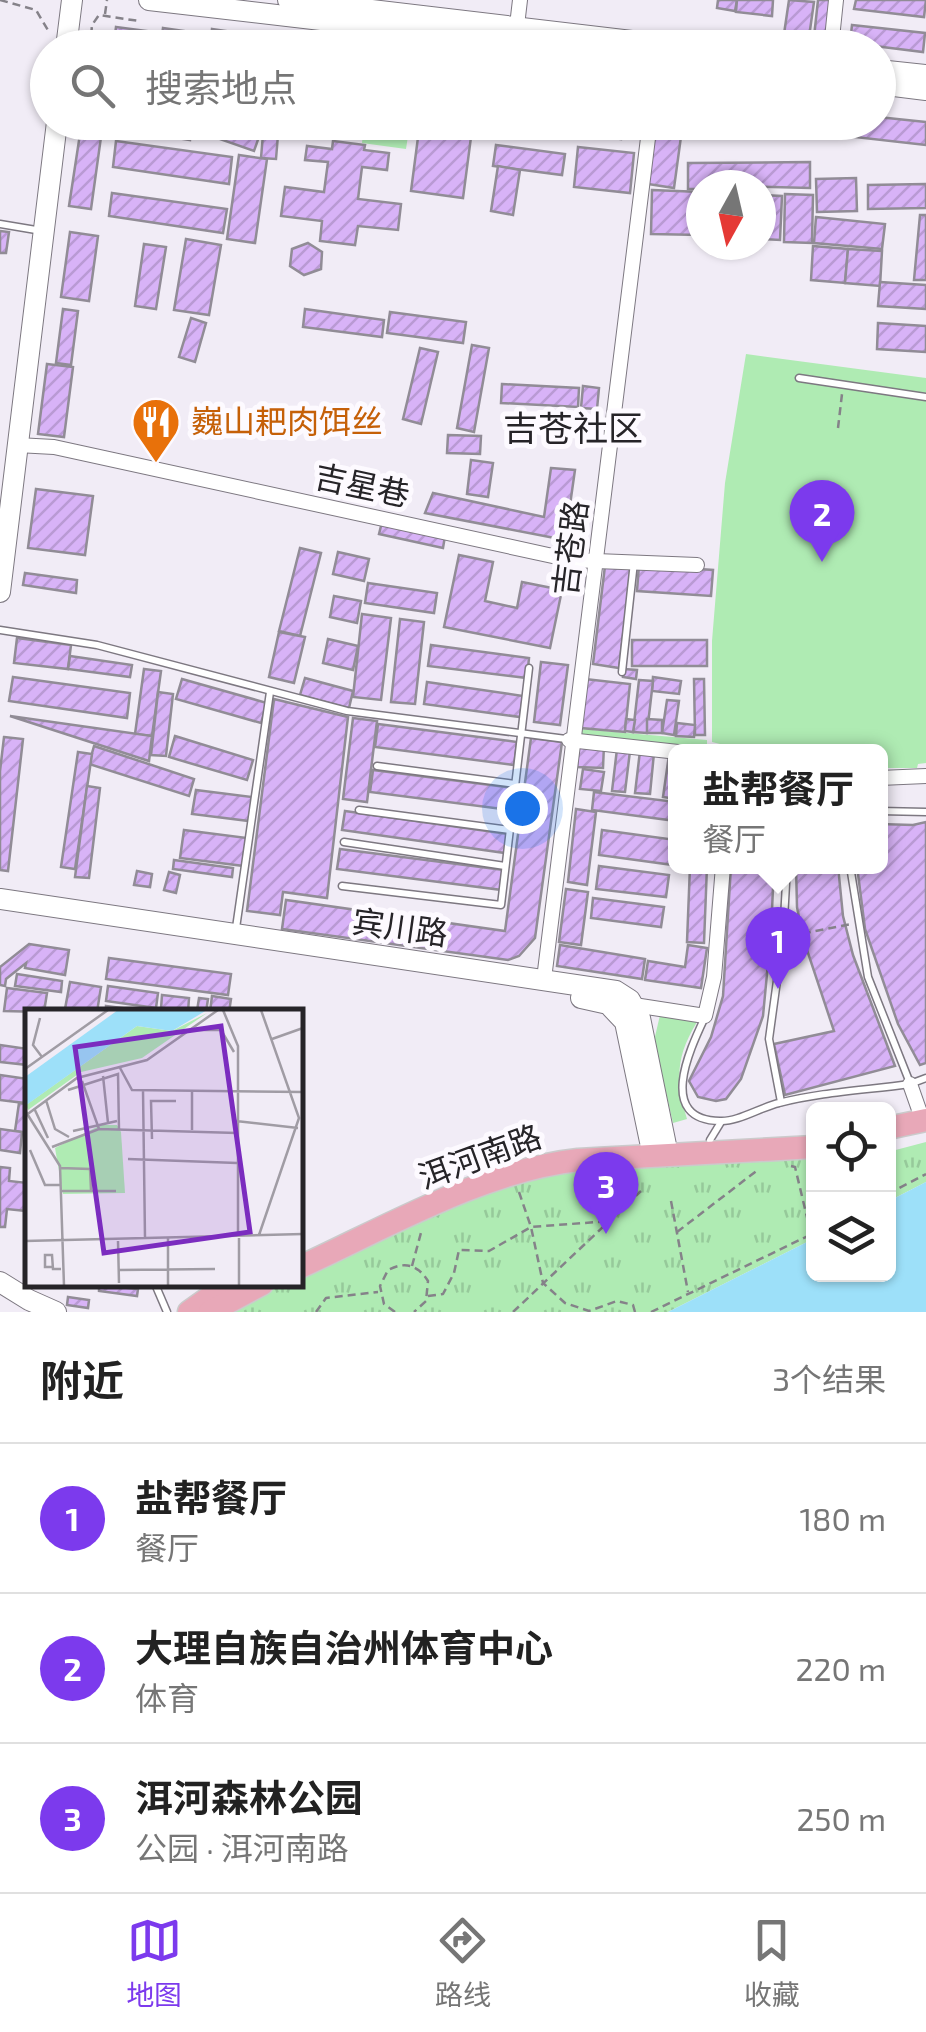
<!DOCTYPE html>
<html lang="zh">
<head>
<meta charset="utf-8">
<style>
  :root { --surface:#fff; --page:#f6f6f6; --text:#222; --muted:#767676; --line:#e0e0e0; --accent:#7c3aed }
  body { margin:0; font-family:"Exo 2","Noto Sans SC",sans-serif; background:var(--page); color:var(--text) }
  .controls { position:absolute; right:30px; bottom:30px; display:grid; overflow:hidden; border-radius:15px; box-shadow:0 2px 8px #0004 }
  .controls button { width:90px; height:90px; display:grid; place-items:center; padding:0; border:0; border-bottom:2px solid var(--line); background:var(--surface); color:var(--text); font:50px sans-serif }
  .compass { position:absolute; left:686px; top:170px; width:90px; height:90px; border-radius:50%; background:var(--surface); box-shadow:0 2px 8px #0004; rotate:188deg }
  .you { position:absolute; left:522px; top:808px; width:35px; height:35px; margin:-25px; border:8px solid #fff; border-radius:50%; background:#1a73e8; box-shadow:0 0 0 15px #1a73e833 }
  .badge { display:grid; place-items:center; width:65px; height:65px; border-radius:50%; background:var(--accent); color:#fff; font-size:32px; font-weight:700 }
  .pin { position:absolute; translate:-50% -82px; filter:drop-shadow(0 2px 5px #0008) }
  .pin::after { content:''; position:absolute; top:52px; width:35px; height:30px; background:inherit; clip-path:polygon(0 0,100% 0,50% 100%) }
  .popup { position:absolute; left:668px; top:744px; width:220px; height:130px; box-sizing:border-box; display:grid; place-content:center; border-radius:15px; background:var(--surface); filter:drop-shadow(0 2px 8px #0005); font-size:32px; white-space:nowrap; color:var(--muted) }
  .popup b { font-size:38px; color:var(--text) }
  .popup::after { content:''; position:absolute; left:50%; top:100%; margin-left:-20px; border:20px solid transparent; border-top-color:var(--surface) }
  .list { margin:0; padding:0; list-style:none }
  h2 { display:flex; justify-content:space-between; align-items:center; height:130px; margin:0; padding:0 40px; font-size:42px }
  h2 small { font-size:32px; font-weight:400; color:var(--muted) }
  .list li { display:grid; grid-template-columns:65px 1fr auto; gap:30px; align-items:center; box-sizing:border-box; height:150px; padding:0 40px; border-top:2px solid var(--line) }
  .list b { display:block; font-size:38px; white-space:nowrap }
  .list p { margin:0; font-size:32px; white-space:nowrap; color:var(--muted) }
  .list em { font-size:32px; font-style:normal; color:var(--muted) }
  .icon { flex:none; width:55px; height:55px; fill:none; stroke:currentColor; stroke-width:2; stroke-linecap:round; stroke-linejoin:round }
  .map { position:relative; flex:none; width:926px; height:1312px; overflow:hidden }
  .search { position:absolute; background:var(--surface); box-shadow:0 2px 8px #0004; left:30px; right:30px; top:30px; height:110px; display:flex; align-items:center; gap:25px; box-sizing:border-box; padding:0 35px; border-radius:55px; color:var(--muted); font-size:38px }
  .sheet { height:580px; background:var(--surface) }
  nav { display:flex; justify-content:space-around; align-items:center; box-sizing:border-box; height:140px; border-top:2px solid var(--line); background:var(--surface); font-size:28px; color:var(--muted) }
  nav a { display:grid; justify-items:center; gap:5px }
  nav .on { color:var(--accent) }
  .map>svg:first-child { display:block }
</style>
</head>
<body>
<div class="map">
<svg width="926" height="1312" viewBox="0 0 926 1312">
  <defs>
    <pattern id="park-tufts" width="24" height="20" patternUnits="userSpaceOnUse" patternTransform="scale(2.5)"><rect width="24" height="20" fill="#afebb3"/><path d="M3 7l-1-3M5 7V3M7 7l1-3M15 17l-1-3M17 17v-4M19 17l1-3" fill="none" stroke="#96c99a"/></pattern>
    <pattern id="building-hatch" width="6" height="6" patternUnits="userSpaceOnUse" patternTransform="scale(2.5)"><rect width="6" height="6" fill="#d8b3f7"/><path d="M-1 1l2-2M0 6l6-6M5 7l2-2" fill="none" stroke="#b99ad4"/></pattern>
  </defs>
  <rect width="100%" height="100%" fill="#f1ecf6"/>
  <!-- grass -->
  <g fill="#afebb3">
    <path d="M286 123H330L328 139 284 135Z"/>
    <path d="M364 123H410L406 149 362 143Z"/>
    <path d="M746 354 926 378V763L918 764 917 768H881L880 752 721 751 720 744 712 742V641L725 483Z"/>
    <path d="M581 729 707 740V747L580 736Z"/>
    <path d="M660 1015 690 1018 697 1022C675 1058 676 1080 687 1119L673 1123 654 1041Z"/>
  </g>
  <!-- park -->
  <g fill="url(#park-tufts)">
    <path d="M926 1142V1182L889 1201 888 1152Z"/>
    <path d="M813 1159V1239L668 1312H228L282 1285 300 1284V1277L489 1192 543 1175 630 1166Z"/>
  </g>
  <!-- water -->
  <path fill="#9de0f9" d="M926 1182V1312H668L813 1239 814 1274H888L889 1201Z"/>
  <!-- building -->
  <g fill="url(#building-hatch)" stroke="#918c96" stroke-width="2.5">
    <path d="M718 0H737L735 11 717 8Z"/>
    <path d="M737 0H773L772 16 736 12Z"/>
    <path d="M789 0 814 2 809 37 784 34Z"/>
    <path d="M818 0H835L830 39 814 37Z"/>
    <path d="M856 0H926L924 17 854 9Z"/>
    <path d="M852 25 925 33 923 52 850 43Z"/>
    <path d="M116 27 162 33 160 48 114 42Z"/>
    <path d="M163 28 205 34 203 48 161 44Z"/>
    <path d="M212 29 267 37 265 48H210Z"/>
    <path d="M95 37 114 39 113 48H93Z"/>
    <path d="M267 37 290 40 289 48H265Z"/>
    <path d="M878 117 926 122V145L819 133 820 122H878Z"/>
    <path d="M111 122H159L158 133 111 127Z"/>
    <path d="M166 122H192L190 140 164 136Z"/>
    <path d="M200 122H228L260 134 254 151 197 131Z"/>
    <path d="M261 122H278L277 132 260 129Z"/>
    <path d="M420 122H473L463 198 411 191Z"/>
    <path d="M567 122H623L621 139 565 131Z"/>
    <path d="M656 122H683L674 188 648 184Z"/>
    <path d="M697 122H811L810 136Z"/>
    <path d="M80 134 101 137 91 209 69 206Z"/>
    <path d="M263 134 278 135 276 159 261 158Z"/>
    <path d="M116 141 232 157 229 184 113 167Z"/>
    <path d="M333 141 365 145 364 150 389 153 387 170 362 167 358 199 401 204 398 230 358 226 355 245 320 241 322 221 281 216 285 187 324 192 328 162 305 160 307 146 332 149Z"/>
    <path d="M496 145 565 154 562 175 493 166Z"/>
    <path d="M578 147 634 153 630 193 574 187Z"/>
    <path d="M239 155 267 159 255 243 227 239Z"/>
    <path d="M810 162V188L701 185V189H688V163Z"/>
    <path d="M498 166 520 170 513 215 491 211Z"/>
    <path d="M856 178 857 211 817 212 816 179Z"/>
    <path d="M926 184V208L868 209V185Z"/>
    <path d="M652 190 701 192V235L651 234Z"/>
    <path d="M112 193 227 209 223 233 109 216Z"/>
    <path d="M785 194 813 195 812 243 784 242Z"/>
    <path d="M761 195 782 196 780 240 761 239Z"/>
    <path d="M920 215H926V280H914Z"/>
    <path d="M816 217 885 224 882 249 814 243Z"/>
    <path d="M0 231 9 232 6 253H0Z"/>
    <path d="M70 232 98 236 89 301 61 297Z"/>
    <path d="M186 239 221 245 209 315 174 310Z"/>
    <path d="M308 243 322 252 321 269 304 275 290 266 292 249Z"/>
    <path d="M144 244 166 247 156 309 135 306Z"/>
    <path d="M813 246 848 249 845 283 811 280Z"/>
    <path d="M848 249 882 251 880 286 845 283Z"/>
    <path d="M880 282 926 285V309L878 306Z"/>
    <path d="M63 309 78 311 71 365 56 363Z"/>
    <path d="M305 309 384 320 382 337 303 327Z"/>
    <path d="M390 312 466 322 463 343 387 333Z"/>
    <path d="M191 318 206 323 195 362 179 357Z"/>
    <path d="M878 323 926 326V352L877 349Z"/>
    <path d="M472 345 489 348 474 432 457 428Z"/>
    <path d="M420 348 438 352 421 424 403 419Z"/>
    <path d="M47 364 73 367 64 437 38 434Z"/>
    <path d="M502 384 579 388 578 407 501 403Z"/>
    <path d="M583 386 599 388 597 409 581 408Z"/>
    <path d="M448 435 481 436 480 454 447 453Z"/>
    <path d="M471 460 493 463 488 497 467 494Z"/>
    <path d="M551 468 575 470 565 540 425 513 433 493 544 517Z"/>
    <path d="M36 489 93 496 85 555 28 548Z"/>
    <path d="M382 522 445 536 443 548 379 534Z"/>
    <path d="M300 548 321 553 300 636 279 631Z"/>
    <path d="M338 552 369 559 364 581 333 574Z"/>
    <path d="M459 555 493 562 485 601 517 608 522 582 562 590 550 648 444 627Z"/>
    <path d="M639 565 713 570 711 596 637 591Z"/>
    <path d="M605 566 631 569 619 668 593 664Z"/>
    <path d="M25 573 77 580 76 593 23 585Z"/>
    <path d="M368 583 437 593 434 613 365 603Z"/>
    <path d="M334 596 361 601 357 623 330 617Z"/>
    <path d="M362 614 391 618 381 700 353 697Z"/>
    <path d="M400 619 424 622 415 704 391 702Z"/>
    <path d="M279 632 305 637 294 683 269 677Z"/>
    <path d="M17 638 71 645 68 669 14 663Z"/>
    <path d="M328 639 358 646 353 670 323 663Z"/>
    <rect x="632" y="640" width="75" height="26"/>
    <path d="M431 645 529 658 527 678 428 666Z"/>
    <path d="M70 656 132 665 130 677 68 669Z"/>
    <path d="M541 662 568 665 560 725 534 722Z"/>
    <path d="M144 669 161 671 152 736 135 734Z"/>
    <path d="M624 669 637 670 636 679 623 677Z"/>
    <path d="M13 677 130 693 127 718 9 701Z"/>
    <path d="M653 677 681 681 679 694 652 691Z"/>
    <path d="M305 678 353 691 349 708 300 695Z"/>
    <path d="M182 679 267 703 261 723 176 699Z"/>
    <path d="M585 679 630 684 625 732 581 728Z"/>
    <path d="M694 679H704L705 735H695Z"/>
    <path d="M639 680 653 681 647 733 633 732Z"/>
    <path d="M427 682 523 696 520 717 424 704Z"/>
    <path d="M158 692 173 694 166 756 151 755Z"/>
    <path d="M274 699 348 717 327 898 283 892 280 915 247 911Z"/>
    <path d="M667 700 679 701 674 735 662 733Z"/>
    <path d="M10 716 152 736 149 761Z"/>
    <path d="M353 718 377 721 367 802 343 799Z"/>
    <path d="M626 719 635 720 633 732 625 731Z"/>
    <path d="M647 719 662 720V733H647Z"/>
    <path d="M677 723 695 725 694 737 676 736Z"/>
    <path d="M378 724 517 742 514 765 375 747Z"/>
    <path d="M175 736 253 760 247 780 169 757Z"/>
    <path d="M4 737 23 739 8 871 0 870V771Z"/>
    <path d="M531 738 562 742 535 938 519 956 508 960 282 929 286 900 505 931Z"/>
    <path d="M579 743 604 745 603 768 577 767Z"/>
    <path d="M94 746 194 779 189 796 89 764Z"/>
    <path d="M617 749 630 751 625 792 612 791Z"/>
    <path d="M640 751 654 753 650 794 635 793Z"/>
    <path d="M78 752 92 754 75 869 61 867Z"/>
    <path d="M669 755 676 756V799L663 797Z"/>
    <path d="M583 769 604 772 601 791 580 789Z"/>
    <path d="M373 770 513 788 510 810 370 792Z"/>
    <path d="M87 786 100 788 89 878 75 877Z"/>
    <path d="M196 790 252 797 249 821 192 814Z"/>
    <path d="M594 792 676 802V821L592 810Z"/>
    <path d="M576 809 596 812 587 885 568 882Z"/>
    <path d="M345 811 508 834 505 853 342 830Z"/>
    <path d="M926 822V1063L920 1065 898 1024 865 929 857 866H880V824L913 825Z"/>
    <path d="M184 830 247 838 244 866 180 858Z"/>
    <path d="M602 830 676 840 673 865 599 855Z"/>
    <path d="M340 849 504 870 502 890 337 869Z"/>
    <path d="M174 860 233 868 232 877 173 869Z"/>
    <path d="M599 866 669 875 666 897 596 889Z"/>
    <path d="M690 866H707L704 943 687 942Z"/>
    <path d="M731 866H774L771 932 763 1016 741 1079 726 1099 716 1101 698 1097 689 1081 711 1037 723 996Z"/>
    <path d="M796 866H838L843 916 853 955 895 1066 785 1095 774 1044 834 1031 803 938 797 907Z"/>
    <path d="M137 871 152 874 150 887 134 885Z"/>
    <path d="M169 872 180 875 176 893 164 890Z"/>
    <path d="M566 889 588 892 581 945 559 942Z"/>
    <path d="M593 898 664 907 661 927 591 918Z"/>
    <path d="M29 944 69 950 65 975 25 968 26 963 6 979 5 986 0 985V967Z"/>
    <path d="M560 945 645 959 642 979 557 966Z"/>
    <path d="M688 945 707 948 701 988 645 980 648 961 685 967Z"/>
    <path d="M109 958 231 974 228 995 106 979Z"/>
    <path d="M17 974 62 981 61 992 15 986Z"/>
    <path d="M70 982 101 987 97 1012 65 1009Z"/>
    <path d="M108 986 158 993 156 1008 106 1001Z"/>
    <path d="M7 988 47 993 44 1012 4 1011Z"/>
    <path d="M162 995 189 998 188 1012 161 1009Z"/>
    <path d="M212 996 231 999 229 1012H210Z"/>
    <path d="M199 998 208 999 206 1012 197 1011Z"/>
    <path d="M106 1006 138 1010 137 1012H106Z"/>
    <path d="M0 1045 28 1049V1065L0 1062Z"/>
    <path d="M0 1075 28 1079 25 1103 0 1100Z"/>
    <path d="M19 1103 28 1104V1133L15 1131Z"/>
    <path d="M0 1129 22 1132 20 1153 0 1150Z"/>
    <path d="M0 1167 10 1168 9 1181 28 1183 27 1211 7 1209 5 1227H0Z"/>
    <path d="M99 1285 138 1289 137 1296 99 1291Z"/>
    <path d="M68 1297 89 1300 88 1308 67 1305Z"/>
  </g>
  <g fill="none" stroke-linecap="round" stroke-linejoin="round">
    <!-- lane casing -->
    <g stroke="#7d7881" stroke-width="9">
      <g id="lane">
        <path d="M0 224 42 231"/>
        <path d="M799 378 926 397"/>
        <path d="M0 630 97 645 347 711 566 739"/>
        <path d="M622 672 634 562"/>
        <path d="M377 766 515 784"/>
        <path d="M359 810 510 830"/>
        <path d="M880 811 926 812"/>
        <path d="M344 842 505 866"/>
        <path d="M850 866 868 977 910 1083"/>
        <path d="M342 886 501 905 529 668"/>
        <path d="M236 928 270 692"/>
        <path d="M705 1017C690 1049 656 1120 720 1121 738 1122 761 1107 779 1103 821 1092 867 1090 910 1084L926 1078"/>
        <path d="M781 1102 769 1039 783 937 787 866"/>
        <path d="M710 1140 721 1122"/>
        <path d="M155 1284 167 1312"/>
      </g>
    </g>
    <!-- street casing -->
    <g stroke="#7d7881" stroke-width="16">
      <g id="street">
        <path d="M516 34 520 0"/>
        <path d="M831 48 836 0"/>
        <path d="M17 445 54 447 571 560 697 565"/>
        <path d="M569 740 678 752"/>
        <path d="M880 778 926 776"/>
        <path d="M544 979 650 122"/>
        <path d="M634 1005 705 1016 714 977 723 866"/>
        <path d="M910 1084 923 1121"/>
      </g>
    </g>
    <!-- secondary casing -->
    <g stroke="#7d7881" stroke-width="22">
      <g id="secondary">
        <path d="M149 0 560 48"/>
        <path d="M288 0 691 48"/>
        <path d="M66 48 72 0"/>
        <path d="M878 70 926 75"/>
        <path d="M878 84 926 90"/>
        <path d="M0 592 57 122"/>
        <path d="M0 899 616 991 630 1000 640 1018 668 1155"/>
        <path d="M581 998 608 1004 625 1022 653 1156"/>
        <path d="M0 1282 29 1300 56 1312"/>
      </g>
    </g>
    <!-- primary casing -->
    <g stroke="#cbcacb" stroke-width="25">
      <g id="primary">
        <path d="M888 1128 926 1120"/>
        <path d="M300 1267C385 1228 485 1170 578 1160L814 1147"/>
        <path d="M189 1312 220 1290"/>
        <path d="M210 1312 262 1284"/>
      </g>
    </g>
    <!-- path -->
    <g stroke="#858289" stroke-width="2.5" stroke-dasharray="8 5" stroke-linecap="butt">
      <path d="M0 0 36 10 49 32"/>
      <path d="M105 14 107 0"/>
      <path d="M90 48 92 25 99 15 139 21"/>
      <path d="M838 428 842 394"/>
      <path d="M790 936 851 924"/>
      <path d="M791 1166 795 1167 811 1234"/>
      <path d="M519 1192 531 1227 543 1283 565 1303 589 1311 617 1301 633 1305 635 1312"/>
      <path d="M888 1194 926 1174"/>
      <path d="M671 1201 688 1292"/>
      <path d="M677 1232 759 1169"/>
      <path d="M412 1266 422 1229"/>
      <path d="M428 1296 443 1294 454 1273 459 1250 489 1251 531 1227 610 1221"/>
      <path d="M316 1312 326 1298 378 1292"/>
      <path d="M395 1312 384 1304 380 1286 388 1270C405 1261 418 1265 428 1281L426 1301 414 1312"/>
      <path d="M513 1312 641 1191"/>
      <path d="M651 1312 814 1233"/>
    </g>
    <!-- lane -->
    <use href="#lane" stroke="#fff" stroke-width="6"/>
    <!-- street -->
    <use href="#street" stroke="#fff" stroke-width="14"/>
    <!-- secondary -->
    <use href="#secondary" stroke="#fff" stroke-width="20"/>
    <!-- primary -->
    <use href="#primary" stroke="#e8a8b8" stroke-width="22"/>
  </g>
  <!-- icons -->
  <defs>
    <g id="restaurant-pin" transform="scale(2.5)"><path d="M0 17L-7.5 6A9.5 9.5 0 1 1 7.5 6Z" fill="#e8710a" stroke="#fdfaff"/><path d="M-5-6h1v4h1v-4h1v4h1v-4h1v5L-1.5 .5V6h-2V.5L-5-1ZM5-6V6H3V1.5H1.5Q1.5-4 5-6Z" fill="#fff"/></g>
  </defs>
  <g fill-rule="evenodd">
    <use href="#restaurant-pin" x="156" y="422"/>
  </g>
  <g text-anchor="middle" stroke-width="10" stroke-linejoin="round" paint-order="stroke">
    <!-- food labels -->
    <g font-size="32" fill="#c56008" stroke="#fdfaff" text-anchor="start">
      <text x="191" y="433">巍山耙肉饵丝</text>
    </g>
    <!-- street labels -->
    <g font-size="32" fill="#262428" stroke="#fdfaff">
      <text transform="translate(362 486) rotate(12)" y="11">吉星巷</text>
      <text transform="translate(571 548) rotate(-83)" y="11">吉苍路</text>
      <text transform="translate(400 928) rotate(8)" y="11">宾川路</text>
      <text transform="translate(480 1157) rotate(-20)" y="11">洱河南路</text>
    </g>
    <!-- neighbourhood labels -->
    <g font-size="35" fill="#262428" stroke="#fdfaff">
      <text x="573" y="441">吉苍社区</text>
    </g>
  </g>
  <!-- overview -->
  <g transform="translate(25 1009)">
    <rect width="278" height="278" fill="#f1ecf6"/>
    <path d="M76 116H92L96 123 100 184 38 185 30 139Z" fill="#afebb3"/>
    <path d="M182 4 117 49 56 63 3 101 1 96 112 17 147 22Z" fill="#afebb3"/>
    <path d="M93 1H182L147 22 112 17 0 97V68Z" fill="#9de0f9"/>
    <path fill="none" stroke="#a09ca4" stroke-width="2.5" d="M198 1 213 37V226M15 9 8 36 17 48M168 21H196L209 43M247 30 278 19M94 57 107 81 278 83M0 60 83 1M78 67 83 114M57 72 74 120M43 81 93 65 94 120M118 81 120 229M21 91 30 120 44 128M9 99 23 129M1 103 35 157 39 277M0 107 52 69 122 51 193 1M211 112 273 119M167 121V82M48 122 92 112M127 130 126 92H151M27 138 74 120 212 124M5 141 20 176H36M103 150 212 154M35 159 65 160 66 181M36 182H91M234 226 274 109 236 1M143 228V277M214 229V277M0 232 278 225M93 232 94 274M27 258H20V246H27L28 260H36M94 261 190 260"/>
    <path fill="#7b2cbf" fill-opacity="0.15" stroke="#7b2cbf" stroke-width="5" d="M196 17 225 223 79 244 50 38Z"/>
    <rect width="278" height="278" fill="none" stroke="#262428" stroke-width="5"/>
  </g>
</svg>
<div class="controls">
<button><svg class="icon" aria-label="locate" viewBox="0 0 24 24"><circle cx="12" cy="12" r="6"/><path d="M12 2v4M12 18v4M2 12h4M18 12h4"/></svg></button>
<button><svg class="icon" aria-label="layers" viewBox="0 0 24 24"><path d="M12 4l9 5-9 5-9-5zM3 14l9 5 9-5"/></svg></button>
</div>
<svg class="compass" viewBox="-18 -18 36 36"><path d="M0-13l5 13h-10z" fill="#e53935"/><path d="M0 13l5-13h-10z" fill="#767676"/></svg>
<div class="you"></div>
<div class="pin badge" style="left:778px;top:989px">1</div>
<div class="popup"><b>盐帮餐厅</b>餐厅</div>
<div class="pin badge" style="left:822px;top:562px">2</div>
<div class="pin badge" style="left:606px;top:1234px">3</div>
<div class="search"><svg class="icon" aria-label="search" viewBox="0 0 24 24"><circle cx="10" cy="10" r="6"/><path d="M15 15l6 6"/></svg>搜索地点</div>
</div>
<section class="sheet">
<h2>附近<small>3个结果</small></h2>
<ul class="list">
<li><span class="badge">1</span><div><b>盐帮餐厅</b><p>餐厅</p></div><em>180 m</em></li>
<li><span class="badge">2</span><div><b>大理自族自治州体育中心</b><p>体育</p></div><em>220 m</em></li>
<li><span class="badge">3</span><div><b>洱河森林公园</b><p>公园 · 洱河南路</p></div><em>250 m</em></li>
</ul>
</section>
<nav>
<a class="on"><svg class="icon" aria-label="map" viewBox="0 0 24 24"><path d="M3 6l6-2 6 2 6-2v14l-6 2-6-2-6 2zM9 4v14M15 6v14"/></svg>地图</a>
<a><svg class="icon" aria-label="directions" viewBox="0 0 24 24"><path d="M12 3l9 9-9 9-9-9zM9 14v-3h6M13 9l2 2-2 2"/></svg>路线</a>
<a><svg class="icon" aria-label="saved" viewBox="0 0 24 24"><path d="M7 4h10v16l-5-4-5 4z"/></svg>收藏</a>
</nav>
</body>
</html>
